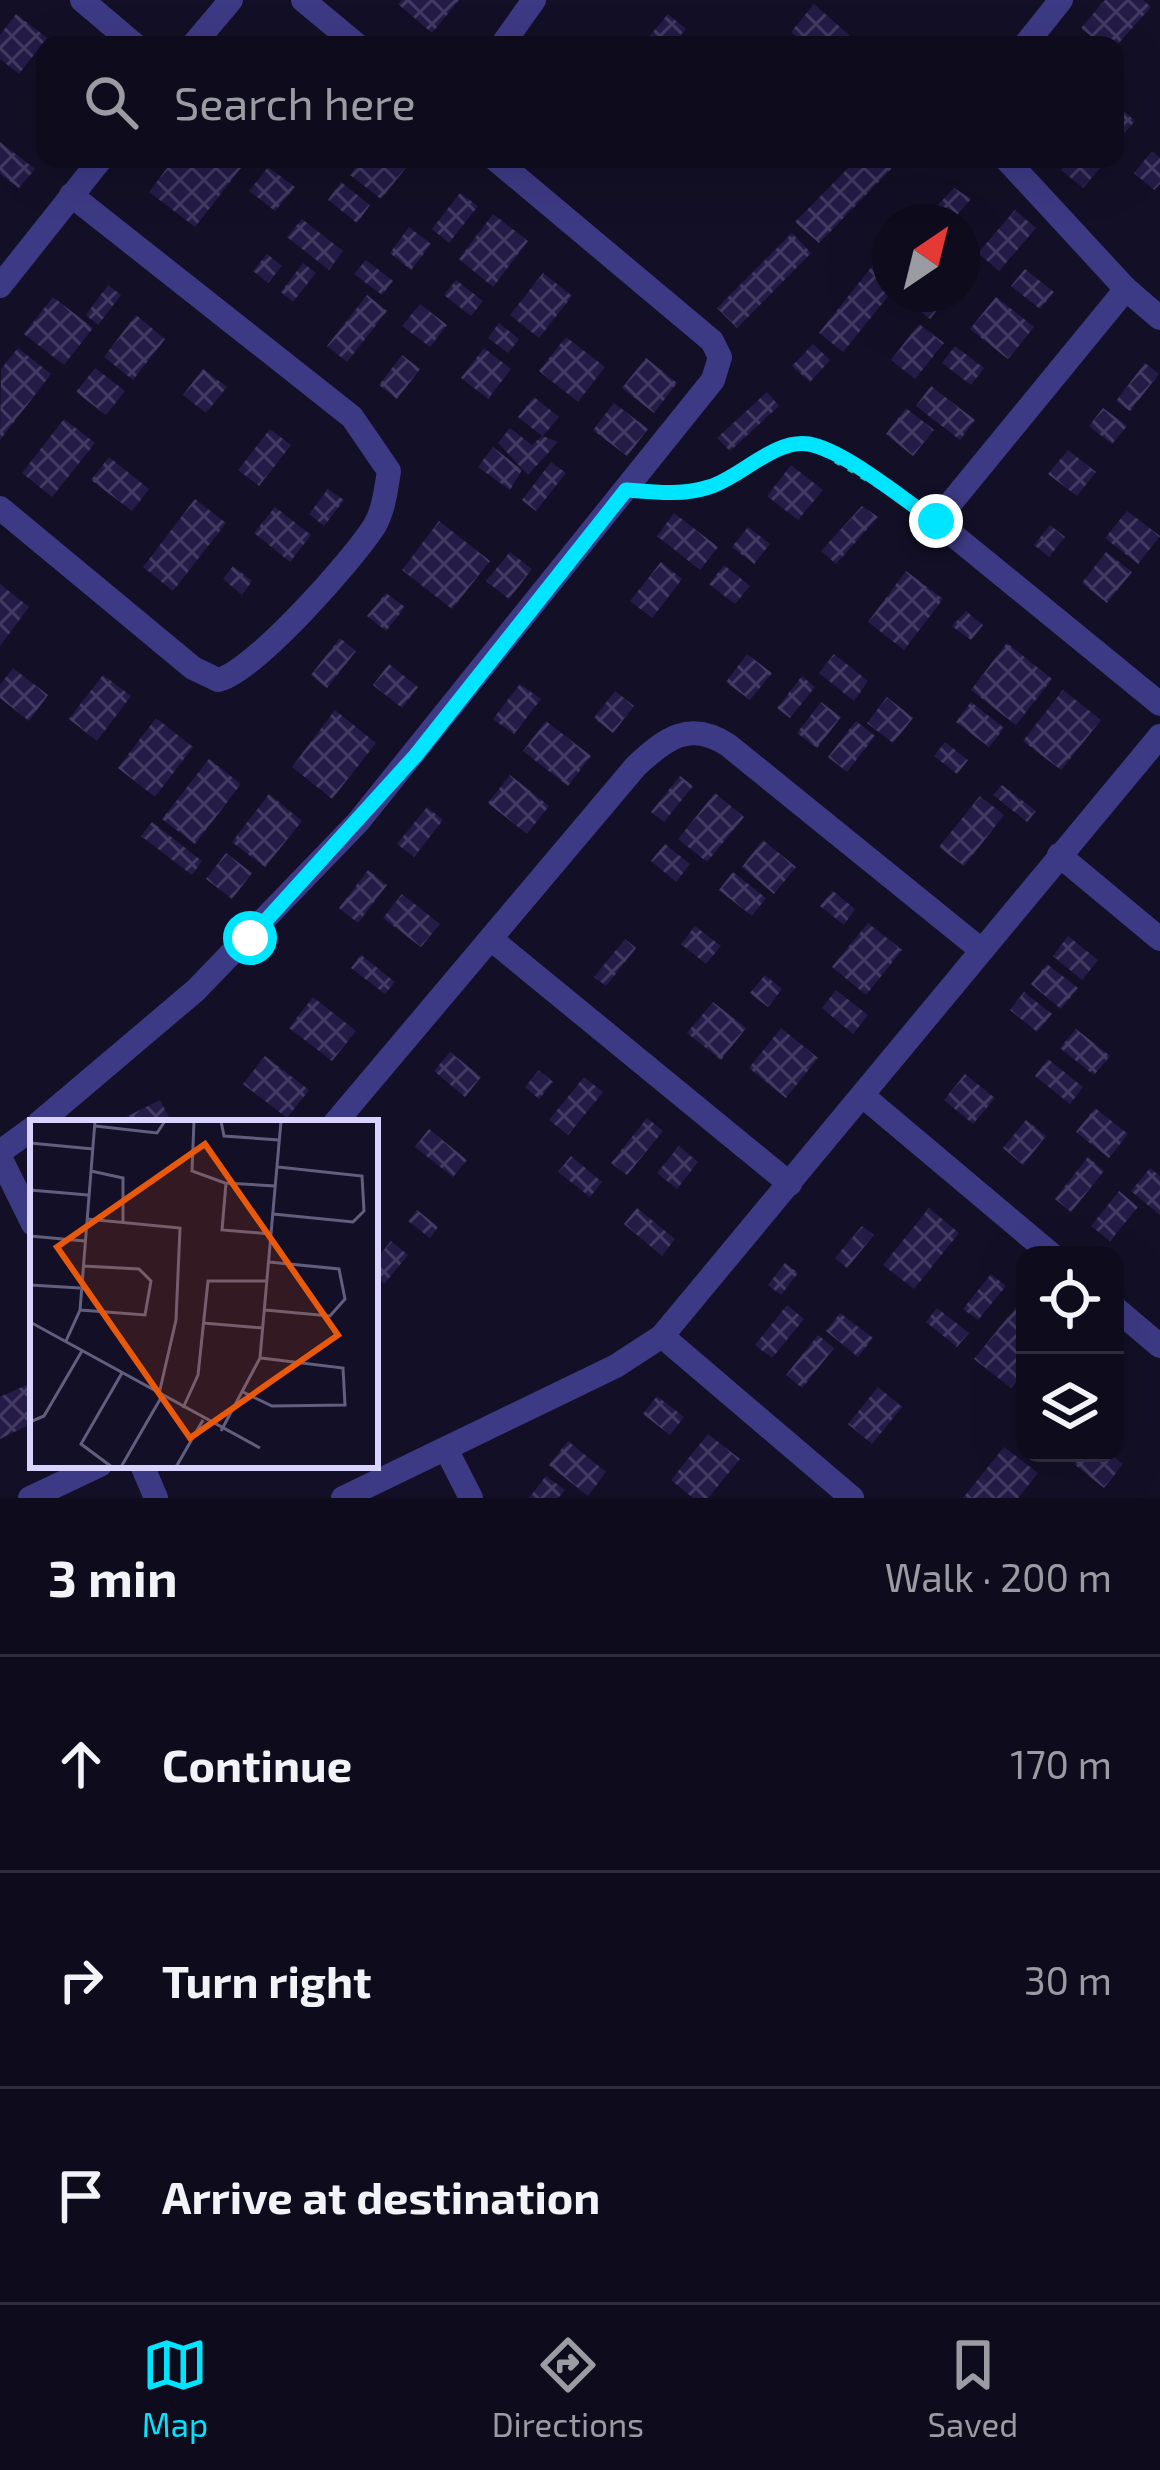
<!DOCTYPE html>
<html lang="en">
<head>
<meta charset="utf-8">
<style>
  :root { --surface:#0e0b1c; --page:#1c1929; --text:#f1f3f6; --muted:#9b9ba3; --line:#2e2b3b; --accent:#00e5ff }
  body { margin:0; font-family:"Exo 2",sans-serif; background:var(--page); color:var(--text) }
  .controls { position:absolute; right:36px; bottom:36px; display:grid; overflow:hidden; border-radius:24px; box-shadow:0 12px 48px #0002 }
  .controls button { width:108px; height:108px; display:grid; place-items:center; padding:0; border:0; border-bottom:3px solid var(--line); background:var(--surface); color:var(--text); font:60px sans-serif }
  .compass { position:absolute; left:872px; top:204px; width:108px; height:108px; border-radius:50%; background:var(--surface); box-shadow:0 12px 48px #0002; rotate:35deg }
  .stop { position:absolute; width:36px; height:36px; margin:-27px; border:9px solid #00e5ff; border-radius:50%; background:#fff }
  .stop.end { background:#00e5ff; border-color:#fff; box-shadow:0 3px 12px #0008 }
  .list { margin:0; padding:0; list-style:none }
  h2 { display:flex; justify-content:space-between; align-items:center; height:156px; margin:0; padding:0 48px; font-size:51px }
  h2 small { font-size:39px; font-weight:400; color:var(--muted) }
  .list li { display:grid; grid-template-columns:78px 1fr auto; gap:36px; align-items:center; box-sizing:border-box; height:216px; padding:0 48px; border-top:3px solid var(--line) }
  .list b { display:block; font-size:45px; white-space:nowrap }
  .list em { font-size:39px; font-style:normal; color:var(--muted) }
  .icon { flex:none; width:66px; height:66px; fill:none; stroke:currentColor; stroke-width:2; stroke-linecap:round; stroke-linejoin:round }
  .map { position:relative; flex:none; width:1160px; height:1498px; overflow:hidden }
  .search { position:absolute; background:var(--surface); box-shadow:0 12px 48px #0002; left:36px; right:36px; top:36px; height:132px; display:flex; align-items:center; gap:30px; box-sizing:border-box; padding:0 42px; border-radius:24px; color:var(--muted); font-size:45px }
  .sheet { height:804px; background:var(--surface) }
  nav { display:flex; justify-content:space-around; align-items:center; box-sizing:border-box; height:168px; border-top:3px solid var(--line); background:var(--surface); font-size:33px; color:var(--muted) }
  nav a { display:grid; justify-items:center; gap:6px }
  nav .on { color:var(--accent) }
  .map>svg:first-child { display:block }
</style>
</head>
<body>
<div class="map">
<svg width="1160" height="1498" viewBox="0 0 1160 1498">
  <defs>
    <pattern id="building-cross-hatch" width="8" height="8" patternUnits="userSpaceOnUse" patternTransform="scale(3)"><rect width="8" height="8" fill="#241b47"/><path d="M0 0l8 8M0 8l8-8" fill="none" stroke="#433b63"/></pattern>
  </defs>
  <rect width="100%" height="100%" fill="#130f26"/>
  <!-- building -->
  <g fill="url(#building-cross-hatch)">
    <path d="M402 0H459L432 33 398 4Z"/>
    <path d="M1105 0H1143L1151 7 1117 45H1102L1081 28Z"/>
    <path d="M814 4 849 35 840 45H806L791 32Z"/>
    <path d="M16 14 47 38 19 74 0 59V35Z"/>
    <path d="M668 14 686 29 672 45H656L648 38Z"/>
    <path d="M1115 103 1135 121 1115 144Z"/>
    <path d="M0 142 35 169 19 188 0 174Z"/>
    <path d="M1152 151 1160 158V184L1154 190 1134 173Z"/>
    <path d="M174 159H248L195 227 149 192Z"/>
    <path d="M362 159H413L381 199 350 175Z"/>
    <path d="M857 159H888L895 165 819 243 795 222Z"/>
    <path d="M1070 159H1093L1101 167 1083 188 1061 170Z"/>
    <path d="M268 167 295 187 275 211 249 191Z"/>
    <path d="M341 182 370 205 357 223 328 200Z"/>
    <path d="M954 188 971 199 951 222 937 206Z"/>
    <path d="M460 193 478 206 449 243 432 229Z"/>
    <path d="M1015 210 1036 228 999 271 978 253Z"/>
    <path d="M493 214 528 241 493 287 459 259Z"/>
    <path d="M302 219 343 251 329 270 287 237Z"/>
    <path d="M409 227 431 244 411 270 390 253Z"/>
    <path d="M792 233 811 253 737 328 717 308Z"/>
    <path d="M267 254 282 266 268 283 253 271Z"/>
    <path d="M366 260 393 281 382 295 354 274Z"/>
    <path d="M303 263 316 273 293 302 281 292Z"/>
    <path d="M873 265 890 278V294L843 352 819 333Z"/>
    <path d="M1025 269 1054 292 1040 309 1011 286Z"/>
    <path d="M543 273 572 296 539 338 510 315Z"/>
    <path d="M456 280 483 301 471 316 444 295Z"/>
    <path d="M108 285 121 295 98 325 86 315Z"/>
    <path d="M925 294H950L930 319 915 307Z"/>
    <path d="M367 295 387 311 347 362 327 346Z"/>
    <path d="M53 297 93 328 64 365 24 334Z"/>
    <path d="M996 297 1034 327 1008 359 970 329Z"/>
    <path d="M420 304 447 325 430 347 402 326Z"/>
    <path d="M136 315 165 339 133 380 104 357Z"/>
    <path d="M499 323 519 339 508 353 488 338Z"/>
    <path d="M919 324 944 343 915 379 891 360Z"/>
    <path d="M566 337 605 367 578 402 539 371Z"/>
    <path d="M813 344 830 360 810 382 792 366Z"/>
    <path d="M955 346 984 368 971 385 942 363Z"/>
    <path d="M18 348 51 374 0 440 1 369Z"/>
    <path d="M484 348 511 369 488 399 461 378Z"/>
    <path d="M402 355 420 369 397 399 379 385Z"/>
    <path d="M646 358 677 383 654 413 622 388Z"/>
    <path d="M1145 363 1159 374 1130 411 1116 401Z"/>
    <path d="M95 368 125 391 106 415 76 392Z"/>
    <path d="M203 369 227 387 206 413 183 395Z"/>
    <path d="M931 386 975 420 960 440 916 406Z"/>
    <path d="M767 392 779 406 730 451 717 438Z"/>
    <path d="M534 397 559 417 543 436 558 442 528 475 498 443 510 428 532 445 542 436 518 417Z"/>
    <path d="M614 403 648 429 627 456 593 430Z"/>
    <path d="M906 408 934 430 913 456 886 434Z"/>
    <path d="M1103 408 1127 426 1112 444 1089 426Z"/>
    <path d="M64 419 95 443 52 497 22 473Z"/>
    <path d="M270 429 291 445 259 486 238 470Z"/>
    <path d="M493 447 522 470 510 490 478 467Z"/>
    <path d="M1068 450 1096 472 1077 496 1048 474Z"/>
    <path d="M109 457 149 489 132 511 91 480Z"/>
    <path d="M551 462 566 473 536 511 522 500Z"/>
    <path d="M791 465 823 490 798 520 767 496Z"/>
    <path d="M328 489 344 500 324 526 309 514Z"/>
    <path d="M195 499 226 523 173 591 143 567Z"/>
    <path d="M862 506 878 517 836 564 821 551Z"/>
    <path d="M275 507 311 535 290 562 254 533Z"/>
    <path d="M1127 511 1160 536 1138 564 1105 538Z"/>
    <path d="M674 513 718 547 700 570 657 536Z"/>
    <path d="M439 521 490 561 452 609 402 570Z"/>
    <path d="M1050 525 1065 537 1049 557 1034 545Z"/>
    <path d="M748 527 770 544 754 564 732 547Z"/>
    <path d="M510 552 532 569 509 599 486 581Z"/>
    <path d="M1106 552 1132 572 1107 603 1082 583Z"/>
    <path d="M661 562 682 579 652 618 630 601Z"/>
    <path d="M724 565 750 586 735 604 709 584Z"/>
    <path d="M233 566 252 581 242 595 223 579Z"/>
    <path d="M906 571 943 599 904 650 868 622Z"/>
    <path d="M0 584 29 607 0 646Z"/>
    <path d="M386 593 405 607 386 631 367 616Z"/>
    <path d="M966 611 983 625 971 640 952 626Z"/>
    <path d="M340 638 356 651 327 688 311 675Z"/>
    <path d="M1007 643 1052 679 1016 725 971 690Z"/>
    <path d="M747 654 772 673 750 700 726 682Z"/>
    <path d="M834 654 868 681 854 701 819 673Z"/>
    <path d="M389 664 418 687 402 708 373 685Z"/>
    <path d="M13 668 48 695 29 721 0 698V685Z"/>
    <path d="M103 675 131 696 97 741 69 719Z"/>
    <path d="M802 676 815 687 790 718 777 708Z"/>
    <path d="M520 684 541 699 514 734 493 719Z"/>
    <path d="M1063 690 1101 720 1061 770 1023 741Z"/>
    <path d="M615 691 634 706 613 733 594 718Z"/>
    <path d="M887 697 913 718 893 743 867 723Z"/>
    <path d="M821 702 841 717 817 748 797 733Z"/>
    <path d="M971 702 1004 728 989 747 956 722Z"/>
    <path d="M335 710 376 743 332 799 292 767Z"/>
    <path d="M156 718 193 747 155 797 118 768Z"/>
    <path d="M546 721 591 756 568 786 523 751Z"/>
    <path d="M856 721 875 736 847 772 828 757Z"/>
    <path d="M945 742 968 760 957 774 934 756Z"/>
    <path d="M209 759 241 784 195 844 162 819Z"/>
    <path d="M510 775 549 806 527 834 488 803Z"/>
    <path d="M680 776 693 786 664 822 651 812Z"/>
    <path d="M1002 785 1036 811 1027 822 993 795Z"/>
    <path d="M715 793 744 817 707 862 678 839Z"/>
    <path d="M269 794 302 821 265 867 232 842Z"/>
    <path d="M980 796 1004 815 964 866 939 847Z"/>
    <path d="M427 807 443 820 414 857 397 844Z"/>
    <path d="M152 822 202 861 192 875 141 836Z"/>
    <path d="M763 840 796 867 774 894 742 867Z"/>
    <path d="M665 844 690 864 676 882 651 861Z"/>
    <path d="M226 853 252 873 232 899 206 879Z"/>
    <path d="M368 870 387 885 358 923 339 908Z"/>
    <path d="M733 872 766 898 752 916 719 890Z"/>
    <path d="M833 891 855 909 844 925 820 906Z"/>
    <path d="M402 894 440 924 421 947 383 918Z"/>
    <path d="M868 923 902 950 866 995 832 967Z"/>
    <path d="M695 926 721 946 706 964 681 944Z"/>
    <path d="M1068 936 1098 960 1082 980 1053 956Z"/>
    <path d="M625 939 636 948 606 986 594 977Z"/>
    <path d="M361 955 395 982 385 994 351 968Z"/>
    <path d="M1047 964 1078 988 1061 1009 1031 984Z"/>
    <path d="M765 975 782 989 768 1007 750 993Z"/>
    <path d="M836 990 868 1015 853 1034 822 1008Z"/>
    <path d="M1024 992 1052 1014 1037 1032 1010 1010Z"/>
    <path d="M313 997 356 1031 332 1061 289 1028Z"/>
    <path d="M713 1002 746 1028 721 1060 687 1033Z"/>
    <path d="M781 1028 818 1058 786 1098 749 1068Z"/>
    <path d="M1076 1029 1110 1056 1094 1075 1060 1048Z"/>
    <path d="M450 1052 481 1077 465 1097 434 1071Z"/>
    <path d="M265 1056 309 1090 287 1118 243 1084Z"/>
    <path d="M1048 1059 1083 1087 1070 1104 1035 1076Z"/>
    <path d="M539 1070 553 1082 539 1099 525 1087Z"/>
    <path d="M965 1074 995 1098 973 1124 944 1100Z"/>
    <path d="M584 1077 603 1092 568 1135 549 1120Z"/>
    <path d="M160 1100 172 1123H126L124 1118Z"/>
    <path d="M1095 1108 1128 1134 1109 1158 1076 1132Z"/>
    <path d="M647 1118 663 1131 627 1175 611 1163Z"/>
    <path d="M1026 1120 1046 1136 1023 1165 1003 1148Z"/>
    <path d="M429 1129 467 1160 453 1177 415 1147Z"/>
    <path d="M679 1146 698 1162 677 1189 657 1173Z"/>
    <path d="M571 1156 602 1182 590 1197 558 1172Z"/>
    <path d="M1088 1157 1104 1171 1071 1212 1055 1199Z"/>
    <path d="M1150 1168 1160 1176V1215L1131 1191Z"/>
    <path d="M1119 1191 1138 1207 1110 1241 1091 1226Z"/>
    <path d="M637 1208 675 1239 662 1256 624 1224Z"/>
    <path d="M929 1208 959 1233 914 1289 883 1265Z"/>
    <path d="M417 1210 438 1227 430 1238 408 1221Z"/>
    <path d="M862 1226 874 1235 847 1268 835 1258Z"/>
    <path d="M391 1241 408 1255 384 1284 375 1277V1261Z"/>
    <path d="M785 1263 798 1273 781 1295 768 1285Z"/>
    <path d="M991 1274 1006 1286 978 1320 963 1309Z"/>
    <path d="M787 1305 804 1319 772 1358 755 1345Z"/>
    <path d="M1017 1306 1025 1312V1370L1011 1388 974 1359Z"/>
    <path d="M937 1308 969 1333 957 1347 926 1322Z"/>
    <path d="M840 1313 873 1338 858 1357 826 1331Z"/>
    <path d="M818 1335 834 1348 802 1388 786 1375Z"/>
    <path d="M33 1382V1423L0 1439V1397Z"/>
    <path d="M878 1387 902 1407 872 1444 848 1424Z"/>
    <path d="M657 1396 684 1417 670 1435 643 1414Z"/>
    <path d="M708 1434 740 1459 708 1498H693L671 1480Z"/>
    <path d="M568 1441 606 1472 588 1496 549 1465Z"/>
    <path d="M1004 1447 1038 1473 1018 1498H963Z"/>
    <path d="M1084 1453H1109L1123 1464 1104 1488 1074 1464Z"/>
    <path d="M546 1476 565 1490 558 1498H529Z"/>
  </g>
  <g fill="none" stroke-linecap="round" stroke-linejoin="round">
    <!-- path -->
    <path stroke="#2fb8b0" stroke-width="6" stroke-dasharray="6 9" stroke-linecap="butt" d="M655 492C730 498 750 449 808 444L918 509"/>
    <!-- minor -->
    <g stroke="#3d3a85" stroke-width="24">
      <path d="M82 0 135 45"/>
      <path d="M303 0 357 45"/>
      <path d="M193 45 231 0"/>
      <path d="M502 45 534 0"/>
      <path d="M1025 45 1061 0"/>
      <path d="M1006 159 1126 289"/>
      <path d="M0 286 101 159"/>
      <path d="M1160 318 1126 289 936 521 1160 704"/>
      <path d="M0 508 193 668 218 680C253 673 354 559 375 525 384 509 386 489 389 471L352 417 71 195"/>
      <path d="M1059 855 1160 939"/>
      <path d="M491 939 790 1184"/>
      <path d="M863 1096 1052 1255"/>
      <path d="M39 1123 196 990 358 822 713 380 720 357 712 341 495 159"/>
      <path d="M335 1123 636 766C666 738 690 720 728 745L980 949"/>
      <path d="M0 1152 33 1128"/>
      <path d="M0 1157 33 1224"/>
      <path d="M1115 1308 1160 1346"/>
      <path d="M662 1336 852 1498"/>
      <path d="M446 1449 471 1498"/>
      <path d="M142 1465 156 1498"/>
      <path d="M30 1498 100 1465"/>
      <path d="M343 1498 616 1366 662 1336 1160 736"/>
    </g>
  </g>
  <g fill="none" stroke-linecap="round" stroke-linejoin="round">
    <!-- route -->
    <path stroke="#00e5ff" stroke-width="15" d="M250 938 416 755 626 490C653 492 681 496 709 487 740 478 775 438 809 444 846 451 903 500 936 521"/>
  </g>
  <!-- overview -->
  <g transform="translate(30 1120)">
    <rect width="348" height="348" fill="#130f26"/>
    <path fill="none" stroke="#625e7d" stroke-width="3" d="M164 1 162 51 195 63M191 1 194 16 249 20M275 1H339M65 6 127 13 135 1M0 23 63 29M61 51 93 58V102M0 70 58 75M243 94 323 102 334 91 332 56 248 47M57 99 150 108 146 200 129 274M241 114 192 110 196 63 245 66M0 116 55 121M0 165 50 168M50 190 115 195 121 161 109 149 53 146M235 190 300 196 315 179 309 149 239 142M0 202 230 328M173 203 233 208M36 221 50 190 65 1M213 272 242 286 315 285 313 248 231 238M153 288 168 255 178 161H236M0 302 14 296 52 231M191 311 230 238 251 1M82 347 51 324 92 253M91 347 132 276M146 347 173 300"/>
    <path fill="#e8590c" fill-opacity="0.15" stroke="#e8590c" stroke-width="6" d="M175 24 308 215 160 318 27 127Z"/>
    <rect width="348" height="348" fill="none" stroke="#d9d4ff" stroke-width="6"/>
  </g>
</svg>
<div class="controls">
<button><svg class="icon" aria-label="locate" viewBox="0 0 24 24"><circle cx="12" cy="12" r="6"/><path d="M12 2v4M12 18v4M2 12h4M18 12h4"/></svg></button>
<button><svg class="icon" aria-label="layers" viewBox="0 0 24 24"><path d="M12 4l9 5-9 5-9-5zM3 14l9 5 9-5"/></svg></button>
</div>
<svg class="compass" viewBox="-18 -18 36 36"><path d="M0-13l5 13h-10z" fill="#e53935"/><path d="M0 13l5-13h-10z" fill="#9b9ba3"/></svg>
<div class="stop" style="left:250px;top:938px"></div>
<div class="stop end" style="left:936px;top:521px"></div>
<div class="search"><svg class="icon" aria-label="search" viewBox="0 0 24 24"><circle cx="10" cy="10" r="6"/><path d="M15 15l6 6"/></svg>Search here</div>
</div>
<section class="sheet">
<h2>3 min<small>Walk · 200 m</small></h2>
<ul class="list">
<li><svg class="icon" aria-label="ahead" viewBox="0 0 24 24"><path d="M12 20V5M6 11l6-6 6 6"/></svg><div><b>Continue</b></div><em>170 m</em></li>
<li><svg class="icon" aria-label="right" viewBox="0 0 24 24"><path d="M7 20v-9h11M14 6l5 5-5 5"/></svg><div><b>Turn right</b></div><em>30 m</em></li>
<li><svg class="icon" aria-label="arrive" viewBox="0 0 24 24"><path d="M6 21V4h12l-3 4 3 4H6"/></svg><div><b>Arrive at destination</b></div></li>
</ul>
</section>
<nav>
<a class="on"><svg class="icon" aria-label="map" viewBox="0 0 24 24"><path d="M3 6l6-2 6 2 6-2v14l-6 2-6-2-6 2zM9 4v14M15 6v14"/></svg>Map</a>
<a><svg class="icon" aria-label="directions" viewBox="0 0 24 24"><path d="M12 3l9 9-9 9-9-9zM9 14v-3h6M13 9l2 2-2 2"/></svg>Directions</a>
<a><svg class="icon" aria-label="saved" viewBox="0 0 24 24"><path d="M7 4h10v16l-5-4-5 4z"/></svg>Saved</a>
</nav>
</body>
</html>
